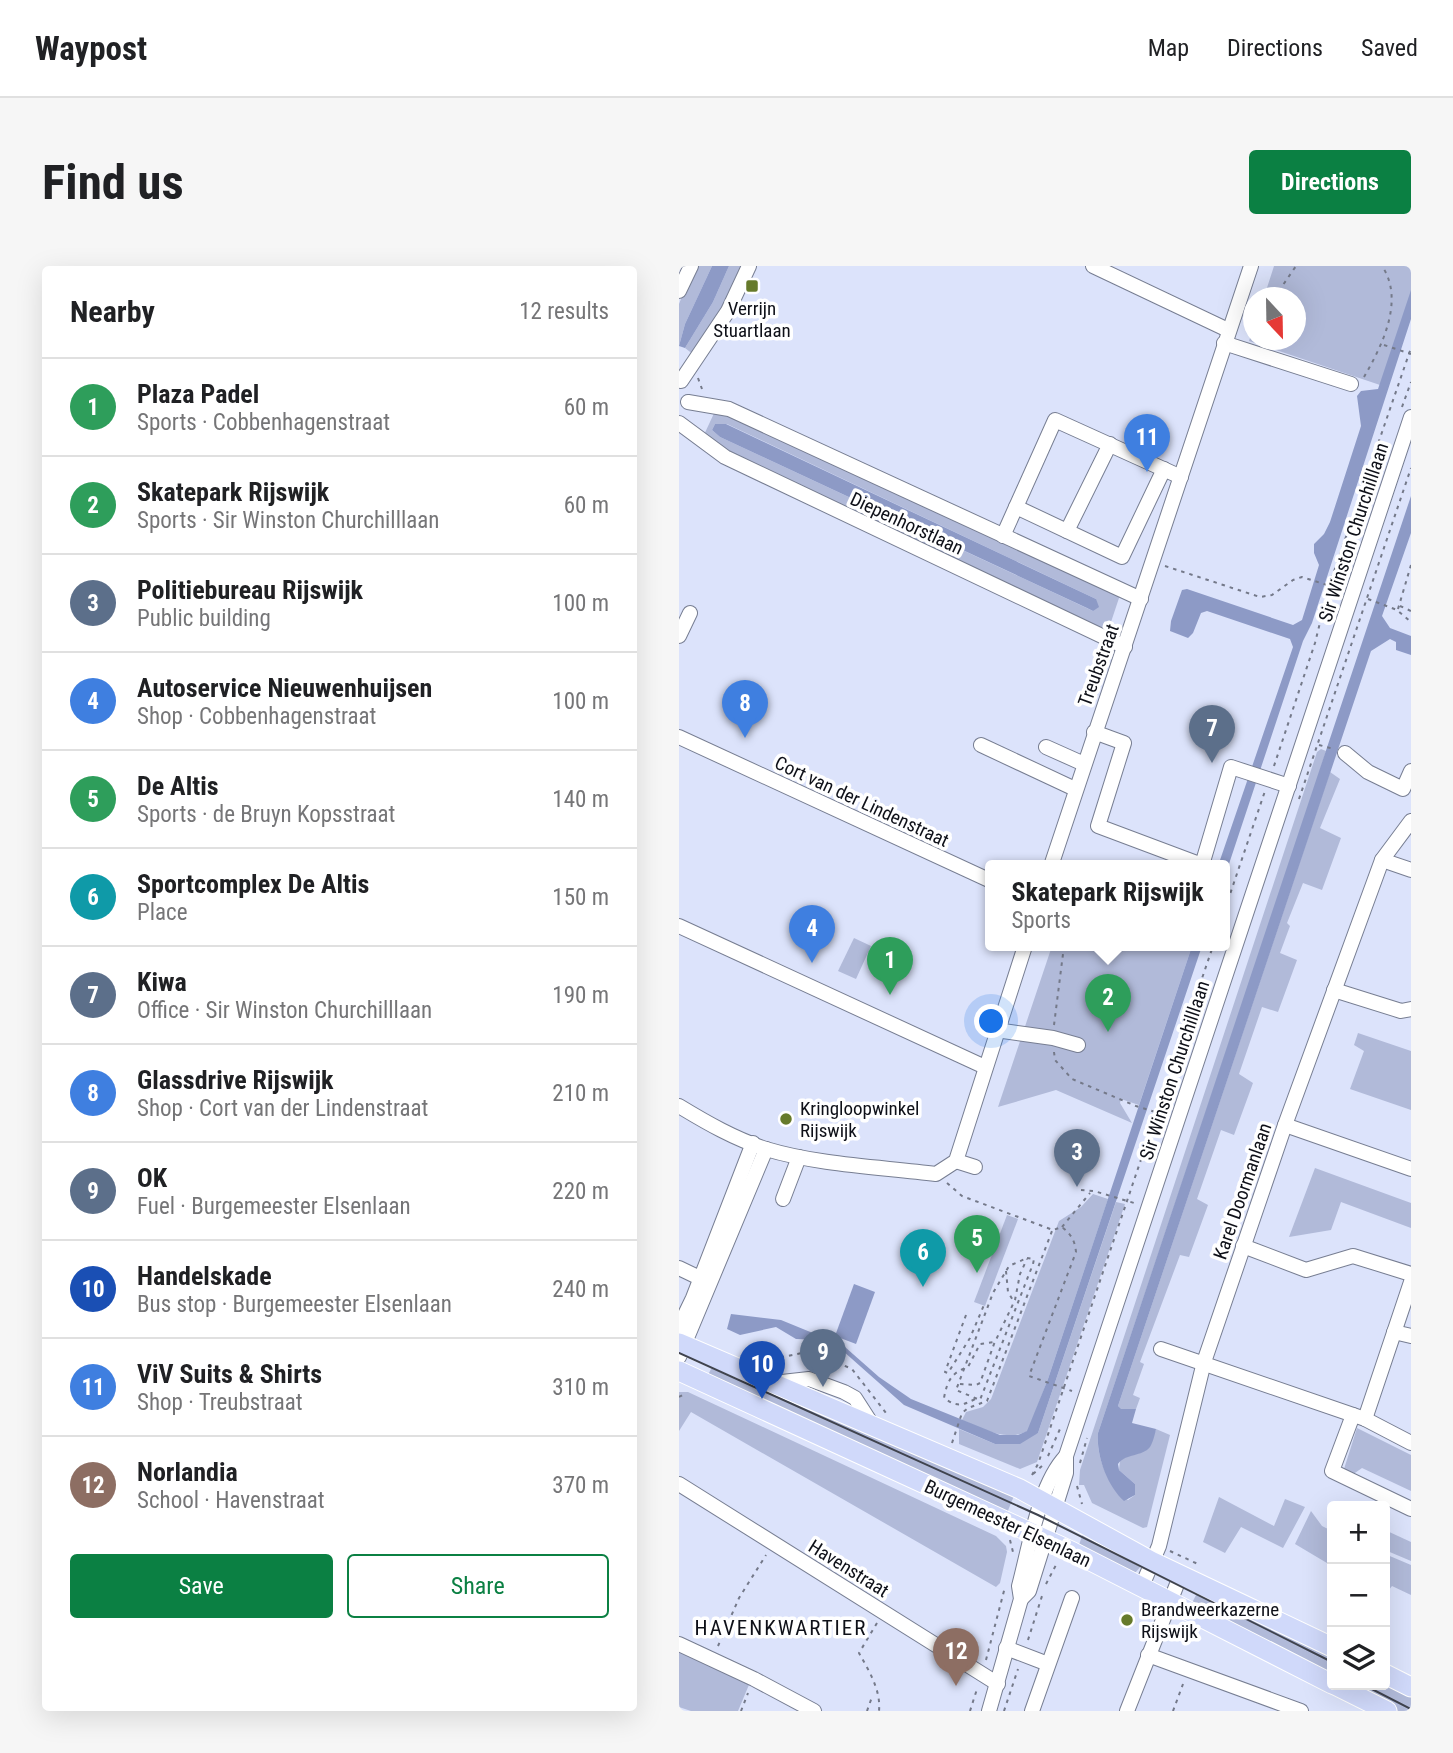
<!DOCTYPE html>
<html lang="en">
<head>
<meta charset="utf-8">
<style>
  :root { --surface:#fff; --page:#f6f6f6; --text:#202124; --muted:#757577; --line:#e0e0e0; --accent:#0b8043 }
  body { margin:0; font-family:"Roboto Condensed",sans-serif; background:var(--page); color:var(--text) }
  .controls { position:absolute; right:21px; bottom:21px; display:grid; overflow:hidden; border-radius:7px; box-shadow:0 7px 28px #0002 }
  .controls button { width:63px; height:63px; display:grid; place-items:center; padding:0; border:0; border-bottom:2px solid var(--line); background:var(--surface); color:var(--text); font:35px sans-serif }
  .compass { position:absolute; left:564px; top:21px; width:63px; height:63px; border-radius:50%; background:var(--surface); box-shadow:0 7px 28px #0002; rotate:158deg }
  .you { position:absolute; left:313px; top:756px; width:24px; height:24px; margin:-18px; border:5px solid #fff; border-radius:50%; background:#1a73e8; box-shadow:0 0 0 10px #1a73e833 }
  .badge { display:grid; place-items:center; width:46px; height:46px; border-radius:50%; background:var(--accent); color:#fff; font-size:23px; font-weight:700 }
  .pin { position:absolute; translate:-50% -58px; filter:drop-shadow(0 2px 4px #0008) }
  .pin::after { content:''; position:absolute; top:37px; width:24px; height:21px; background:inherit; clip-path:polygon(0 0,100% 0,50% 100%) }
  .popup { position:absolute; left:306px; top:594px; width:245px; height:91px; box-sizing:border-box; display:grid; place-content:center; border-radius:7px; background:var(--surface); filter:drop-shadow(0 2px 5px #0005); font-size:23px; white-space:nowrap; color:var(--muted) }
  .popup b { font-size:26px; color:var(--text) }
  .popup::after { content:''; position:absolute; left:50%; top:100%; margin-left:-14px; border:14px solid transparent; border-top-color:var(--surface) }
  .list { margin:0; padding:0; list-style:none }
  h2 { display:flex; justify-content:space-between; align-items:center; height:91px; margin:0; padding:0 28px; font-size:30px }
  h2 small { font-size:23px; font-weight:400; color:var(--muted) }
  .list li { display:grid; grid-template-columns:46px 1fr auto; gap:21px; align-items:center; box-sizing:border-box; height:98px; padding:0 28px; border-top:2px solid var(--line) }
  .list b { display:block; font-size:26px; white-space:nowrap }
  .list p { margin:0; font-size:23px; white-space:nowrap; color:var(--muted) }
  .list em { font-size:23px; font-style:normal; color:var(--muted) }
  .actions { display:flex; gap:14px; padding:21px 28px }
  .actions a { flex:1; padding:16px 0; border:2px solid var(--accent); border-radius:7px; text-align:center; font-size:24px; color:var(--accent) }
  .actions .main { background:var(--accent); color:#fff }
  .icon { flex:none; width:38px; height:38px; fill:none; stroke:currentColor; stroke-width:2; stroke-linecap:round; stroke-linejoin:round }
  .map { position:relative; flex:none; width:732px; height:1445px; overflow:hidden; border-radius:7px }
  header { display:flex; align-items:center; gap:42px; box-sizing:border-box; height:98px; padding:0 35px; background:var(--surface); border-bottom:2px solid var(--line) }
  header strong { font-size:33px }
  nav { display:flex; gap:38px; margin-inline-start:auto; font-size:24px }
  .intro { display:flex; align-items:center; justify-content:space-between; box-sizing:border-box; height:168px; padding:0 42px }
  h1 { margin:0; font-size:49px }
  .button { padding:18px 32px; border-radius:7px; background:var(--accent); color:#fff; font-size:24px; font-weight:700 }
  main { display:flex; gap:42px; padding:0 42px }
  aside { flex:1; background:var(--surface); border-radius:7px; box-shadow:0 7px 28px #0002 }
  .map>svg:first-child { display:block }
</style>
</head>
<body>
<header>
<strong>Waypost</strong>
<nav><a>Map</a><a>Directions</a><a>Saved</a></nav>
</header>
<div class="intro"><h1>Find us</h1><a class="button">Directions</a></div>
<main>
<aside>
<h2>Nearby<small>12 results</small></h2>
<ul class="list">
<li><span class="badge" style="background:#2e9e5b">1</span><div><b>Plaza Padel</b><p>Sports · Cobbenhagenstraat</p></div><em>60 m</em></li>
<li><span class="badge" style="background:#2e9e5b">2</span><div><b>Skatepark Rijswijk</b><p>Sports · Sir Winston Churchilllaan</p></div><em>60 m</em></li>
<li><span class="badge" style="background:#5c6f8a">3</span><div><b>Politiebureau Rijswijk</b><p>Public building</p></div><em>100 m</em></li>
<li><span class="badge" style="background:#3f7fe0">4</span><div><b>Autoservice Nieuwenhuijsen</b><p>Shop · Cobbenhagenstraat</p></div><em>100 m</em></li>
<li><span class="badge" style="background:#2e9e5b">5</span><div><b>De Altis</b><p>Sports · de Bruyn Kopsstraat</p></div><em>140 m</em></li>
<li><span class="badge" style="background:#0f9aa8">6</span><div><b>Sportcomplex De Altis</b><p>Place</p></div><em>150 m</em></li>
<li><span class="badge" style="background:#5c6f8a">7</span><div><b>Kiwa</b><p>Office · Sir Winston Churchilllaan</p></div><em>190 m</em></li>
<li><span class="badge" style="background:#3f7fe0">8</span><div><b>Glassdrive Rijswijk</b><p>Shop · Cort van der Lindenstraat</p></div><em>210 m</em></li>
<li><span class="badge" style="background:#5c6f8a">9</span><div><b>OK</b><p>Fuel · Burgemeester Elsenlaan</p></div><em>220 m</em></li>
<li><span class="badge" style="background:#1a4fb4">10</span><div><b>Handelskade</b><p>Bus stop · Burgemeester Elsenlaan</p></div><em>240 m</em></li>
<li><span class="badge" style="background:#3f7fe0">11</span><div><b>ViV Suits &amp; Shirts</b><p>Shop · Treubstraat</p></div><em>310 m</em></li>
<li><span class="badge" style="background:#8d6e63">12</span><div><b>Norlandia</b><p>School · Havenstraat</p></div><em>370 m</em></li>
</ul>
<div class="actions"><a class="main">Save</a><a>Share</a></div>
</aside>
<div class="map">
<svg width="732" height="1445" viewBox="0 0 732 1445">
  <rect width="100%" height="100%" fill="#dce3fb"/>
  <!-- green -->
  <g fill="#b1bad9" fill-rule="evenodd">
    <path d="M15 0H33L6 58 0 80V38Z"/>
    <path d="M50 0H67L50 36 15 89 6 82 34 36Z"/>
    <path d="M595 0H732V32L704 120 570 75 574 63 575 74H617V32L585 31Z"/>
    <path d="M37 143 441 329 429 365 53 190 24 171ZM36 158H48L417 333 414 345 41 171 33 164Z"/>
    <path d="M642 483 647 485 636 521 419 1167C417 1192 429 1220 449 1234L456 1229V1218L440 1204 441 1194 471 1180 477 1163 491 1169 468 1261 464 1262 413 1237 405 1219H400L401 1204 638 486Z"/>
    <path d="M651 506 661 513 641 562 662 572 643 624 624 617 608 657 611 660 601 687 618 694 599 746 583 741 560 808 574 817 555 869 542 864 518 933 529 939 510 991 501 989 461 1096 465 1098 454 1129 461 1132 457 1143H441L439 1140Z"/>
    <path d="M175 672 192 680 177 713 159 705Z"/>
    <path d="M373 680H513L460 839 442 833 441 837 453 857 377 824 319 841Z"/>
    <path d="M679 767 732 785V844L671 823 685 785 675 779Z"/>
    <path d="M636 902 732 937V962L662 936 652 964 610 971Z"/>
    <path d="M414 928 429 933 369 1113 349 1165C326 1176 305 1163 283 1154L287 1146 304 1141 312 1133 380 955 402 941Z"/>
    <path d="M437 936 446 938 358 1196 341 1203 280 1178V1163L316 1178 359 1167Z"/>
    <path d="M328 949 339 953 306 1040 295 1036Z"/>
    <path d="M34 1099 337 1225 328 1247 28 1111Z"/>
    <path d="M0 1126H9L317 1270 327 1280 328 1286 321 1317 317 1321 12 1146 0 1165Z"/>
    <path d="M678 1162 732 1189V1225L683 1202 673 1209 665 1203Z"/>
    <path d="M540 1231 595 1260 606 1233 626 1241 604 1282 562 1261 546 1287 524 1276Z"/>
    <path d="M632 1245 643 1260 653 1265V1300L616 1278Z"/>
    <path d="M405 1264 463 1299 456 1307 398 1285Z"/>
    <path d="M706 1264 732 1276V1295L706 1284Z"/>
    <path d="M706 1288 732 1299V1329L713 1320 706 1329Z"/>
    <path d="M522 1319 653 1386V1413L511 1341Z"/>
    <path d="M0 1381 72 1414 59 1445H12L0 1441Z"/>
    <path d="M706 1412 732 1425V1445H719L665 1419H706Z"/>
  </g>
  <!-- water -->
  <g fill="#8d9ac6">
    <path d="M33 0H50L34 36 6 82 0 80 6 58Z"/>
    <path d="M732 24V53L633 357 624 375 546 610V600H539L614 381 611 373 528 345 522 347 514 367 509 372 491 365 492 355 503 324 508 323 614 359 623 354 640 299 635 287V278L645 268 651 256 682 160 678 130 682 125 699 123Z"/>
    <path d="M36 158H47L417 333 420 341 414 345 408 342 41 171 33 164Z"/>
    <path d="M732 230V267L703 350 711 362 732 370V389L717 384V376L711 373 692 385 439 1140 442 1143H457L453 1157 477 1163C476 1168 474 1176 471 1181 463 1191 447 1187 439 1198L440 1204 456 1218V1229L445 1235C428 1220 417 1189 419 1167Z"/>
    <path d="M513 680H523L359 1167 341 1178H316L225 1139 164 1085 142 1074 117 1073 97 1061 61 1069 48 1063 52 1048 102 1054 146 1072 166 1081 200 1111 232 1133 321 1169H339L348 1165 369 1113Z"/>
    <path d="M175 1018 196 1026 177 1078 156 1070Z"/>
  </g>
  <g fill="none" stroke-linecap="round" stroke-linejoin="round">
    <!-- minor casing -->
    <g stroke="#777e92" stroke-width="16">
      <g id="minor">
        <path d="M414 0 549 64"/>
        <path d="M0 25 12 0"/>
        <path d="M545 77 672 118"/>
        <path d="M2 115 49 45 70 0"/>
        <path d="M9 136 50 143 462 333"/>
        <path d="M0 157 46 191 446 381"/>
        <path d="M337 241 443 291 485 203"/>
        <path d="M388 265 431 178"/>
        <path d="M324 270 376 154 502 211"/>
        <path d="M0 370 11 347"/>
        <path d="M415 466 445 477 419 560 523 599 552 501 610 520"/>
        <path d="M0 471 312 615"/>
        <path d="M302 479 396 523"/>
        <path d="M367 481 405 498"/>
        <path d="M666 487 689 506 724 523 732 505"/>
        <path d="M703 594 732 604"/>
        <path d="M372 600 572 0"/>
        <path d="M0 660 306 801"/>
        <path d="M655 724 722 745 732 743"/>
        <path d="M317 764 374 772 399 779"/>
        <path d="M0 840C28 857 56 873 87 883 140 899 202 901 257 908L277 895 346 680"/>
        <path d="M606 859 732 903"/>
        <path d="M277 895 296 901"/>
        <path d="M104 933 120 891"/>
        <path d="M564 980 627 1004 674 990 732 1008"/>
        <path d="M0 1002 27 1015"/>
        <path d="M0 1061 14 1032 74 877"/>
        <path d="M715 1066 732 1070"/>
        <path d="M482 1083 686 1153 732 1177"/>
        <path d="M0 1091 87 883"/>
        <path d="M94 1117 130 1113 165 1126 176 1132 194 1160"/>
        <path d="M674 1149 653 1205 732 1243"/>
        <path d="M686 1153 732 1016"/>
        <path d="M0 1218 319 1418"/>
        <path d="M463 1320 480 1280 525 1096 606 859 703 594 732 555"/>
        <path d="M342 1333 350 1325 387 1207V1190L732 151"/>
        <path d="M0 1378 75 1413 135 1445"/>
        <path d="M327 1382 369 1398"/>
        <path d="M469 1389 622 1445"/>
        <path d="M310 1445 342 1333 340 1320C350 1283 360 1218 387 1190"/>
        <path d="M353 1445 393 1332"/>
        <path d="M448 1445 502 1308"/>
      </g>
    </g>
    <!-- major casing -->
    <g stroke="#fff" stroke-width="21">
      <g id="major">
        <path d="M0 1077 341 1223 472 1295 653 1381"/>
        <path d="M0 1105 394 1286 653 1418"/>
        <path d="M706 1408 732 1421"/>
        <path d="M656 1419 708 1445"/>
      </g>
    </g>
    <!-- path -->
    <g stroke="#747989" stroke-width="2" stroke-dasharray="3.5 5" stroke-linecap="butt">
      <path d="M595 32 617 0"/>
      <path d="M705 79 732 88"/>
      <path d="M685 111C703 80 726 34 703 0"/>
      <path d="M19 112 23 123"/>
      <path d="M723 141 732 116"/>
      <path d="M486 300 581 331 593 329 614 314 623 311 651 320"/>
      <path d="M658 328 656 322 681 252 687 242"/>
      <path d="M689 333 718 344 732 356"/>
      <path d="M721 340 732 345"/>
      <path d="M719 343 732 299"/>
      <path d="M640 479 655 483"/>
      <path d="M595 500 636 377 650 320 732 82"/>
      <path d="M620 533 732 202"/>
      <path d="M546 643 586 525"/>
      <path d="M375 759 385 680"/>
      <path d="M375 786 376 794 393 813 457 840 486 849"/>
      <path d="M268 917 283 930 374 964 383 961C392 968 396 975 397 986L350 1110 393 1125"/>
      <path d="M402 924 415 925 455 937"/>
      <path d="M383 961 411 927"/>
      <path d="M348 992 355 993 354 998 301 1134 277 1124 314 1027 330 1000Z"/>
      <path d="M327 1005 329 1026 335 1036"/>
      <path d="M287 1049 266 1106 269 1107 291 1072 305 1039"/>
      <path d="M85 1095 132 1085 173 1103 207 1147"/>
      <path d="M281 1118 297 1119 301 1117 315 1078 336 1034 341 1008 348 993"/>
      <path d="M0 1131 7 1127"/>
      <path d="M296 1133C283 1140 277 1141 265 1132 268 1115 273 1106 289 1101L301 1078 315 1076"/>
      <path d="M273 1177 283 1147 289 1142 308 1135 373 965"/>
      <path d="M369 1190 381 1163"/>
      <path d="M401 1197 408 1172"/>
      <path d="M354 1208 363 1200"/>
      <path d="M353 1209 359 1198 472 864 481 848 483 830 534 680"/>
      <path d="M398 1220 403 1238"/>
      <path d="M331 1274 334 1286"/>
      <path d="M491 1285 521 1299"/>
      <path d="M367 1318 378 1297"/>
      <path d="M198 1357 180 1387C190 1405 202 1424 200 1445"/>
      <path d="M349 1374 363 1330"/>
      <path d="M39 1380 60 1332 87 1289"/>
      <path d="M307 1394 326 1321"/>
      <path d="M62 1445 69 1427"/>
      <path d="M188 1445 193 1431"/>
      <path d="M291 1445 298 1423"/>
      <path d="M325 1445 339 1403"/>
      <path d="M494 1445 504 1418"/>
    </g>
    <!-- minor -->
    <use href="#minor" stroke="#fff" stroke-width="14"/>
    <!-- major -->
    <use href="#major" stroke="#d0d9fa" stroke-width="19"/>
    <!-- tram -->
    <g stroke="#3f434e" stroke-width="2">
      <path d="M0 1087 359 1249 653 1396"/>
      <path d="M685 1419 732 1443"/>
    </g>
  </g>
  <!-- markers -->
  <g fill="#667a2b" stroke="#fff" stroke-width="2.5">
    <rect x="66" y="13" width="14" height="14" rx="3.5"/>
    <circle cx="107" cy="853" r="7"/>
    <circle cx="448" cy="1354" r="7"/>
  </g>
  <g text-anchor="middle" stroke-width="7" stroke-linejoin="round" paint-order="stroke">
    <!-- poi labels -->
    <g font-size="19" fill="#0e1018" stroke="#fff" text-anchor="start">
      <text x="73" y="49" text-anchor="middle">Verrijn<tspan x="73" dy="22">Stuartlaan</tspan></text>
      <text x="121" y="849">Kringloopwinkel<tspan x="121" dy="22">Rijswijk</tspan></text>
      <text x="462" y="1350">Brandweerkazerne<tspan x="462" dy="22">Rijswijk</tspan></text>
    </g>
    <!-- street labels -->
    <g font-size="19" fill="#0e1018" stroke="#fff">
      <text transform="translate(228 257) rotate(25)" y="7">Diepenhorstlaan</text>
      <text transform="translate(674 266) rotate(-72)" y="7">Sir Winston Churchilllaan</text>
      <text transform="translate(419 399) rotate(-70)" y="7">Treubstraat</text>
      <text transform="translate(183 535) rotate(25)" y="7">Cort van der Lindenstraat</text>
      <text transform="translate(495 804) rotate(-72)" y="7">Sir Winston Churchilllaan</text>
      <text transform="translate(563 925) rotate(-71)" y="7">Karel Doormanlaan</text>
      <text transform="translate(329 1257) rotate(25)" y="7">Burgemeester Elsenlaan</text>
      <text transform="translate(170 1302) rotate(32)" y="7">Havenstraat</text>
    </g>
    <!-- neighbourhood labels -->
    <g font-size="21" letter-spacing="2" fill="#0e1018" stroke="#fff">
      <text x="102" y="1369">HAVENKWARTIER</text>
    </g>
  </g>
</svg>
<div class="controls">
<button>+</button>
<button>−</button>
<button><svg class="icon" aria-label="layers" viewBox="0 0 24 24"><path d="M12 4l9 5-9 5-9-5zM3 14l9 5 9-5"/></svg></button>
</div>
<svg class="compass" viewBox="-18 -18 36 36"><path d="M0-13l5 13h-10z" fill="#e53935"/><path d="M0 13l5-13h-10z" fill="#757577"/></svg>
<div class="you"></div>
<div class="pin badge" style="left:211px;top:729px;background:#2e9e5b">1</div>
<div class="pin badge" style="left:429px;top:766px;background:#2e9e5b">2</div>
<div class="popup"><b>Skatepark Rijswijk</b>Sports</div>
<div class="pin badge" style="left:398px;top:921px;background:#5c6f8a">3</div>
<div class="pin badge" style="left:133px;top:697px;background:#3f7fe0">4</div>
<div class="pin badge" style="left:298px;top:1007px;background:#2e9e5b">5</div>
<div class="pin badge" style="left:244px;top:1021px;background:#0f9aa8">6</div>
<div class="pin badge" style="left:533px;top:497px;background:#5c6f8a">7</div>
<div class="pin badge" style="left:66px;top:472px;background:#3f7fe0">8</div>
<div class="pin badge" style="left:144px;top:1121px;background:#5c6f8a">9</div>
<div class="pin badge" style="left:83px;top:1133px;background:#1a4fb4">10</div>
<div class="pin badge" style="left:468px;top:206px;background:#3f7fe0">11</div>
<div class="pin badge" style="left:277px;top:1420px;background:#8d6e63">12</div>
</div>
</main>
</body>
</html>
